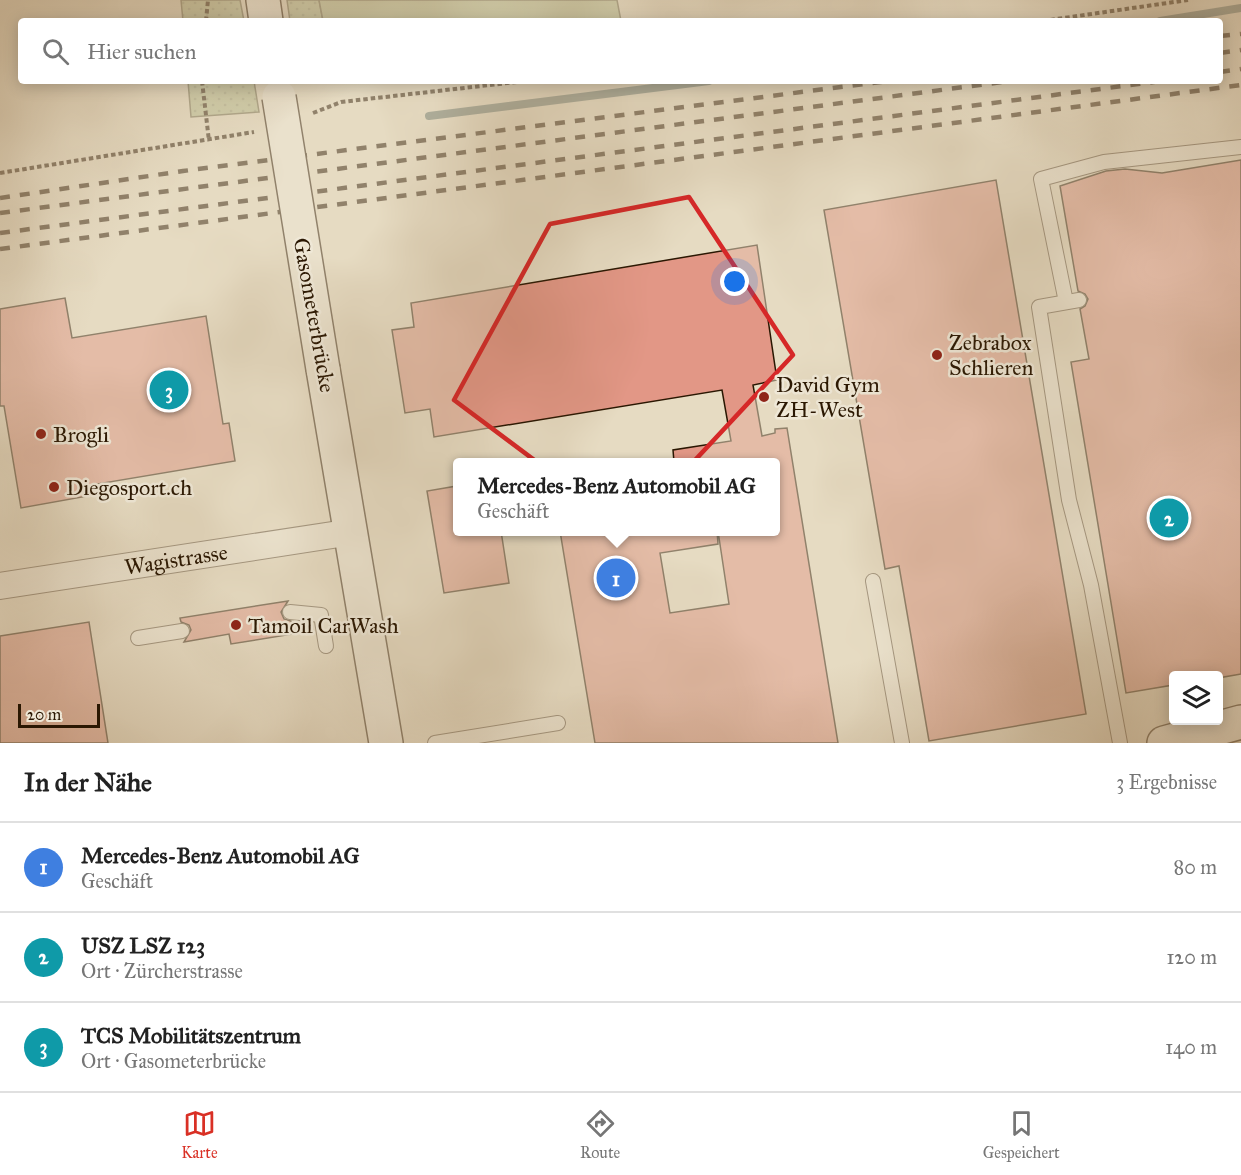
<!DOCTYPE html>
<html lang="de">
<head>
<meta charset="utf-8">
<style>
  :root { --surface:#fff; --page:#f6f6f6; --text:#222; --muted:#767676; --line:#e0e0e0; --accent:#d93025 }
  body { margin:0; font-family:"IM FELL Great Primer",serif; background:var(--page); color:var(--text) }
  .controls { position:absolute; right:18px; bottom:18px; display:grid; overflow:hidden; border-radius:6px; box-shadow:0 3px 15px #0003 }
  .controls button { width:54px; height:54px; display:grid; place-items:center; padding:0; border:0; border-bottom:2px solid var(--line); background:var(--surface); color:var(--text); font:30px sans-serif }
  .scale { position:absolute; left:18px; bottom:15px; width:82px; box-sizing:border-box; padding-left:6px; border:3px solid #2a1702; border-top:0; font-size:16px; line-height:21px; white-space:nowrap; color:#2a1702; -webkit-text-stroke:4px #efe8d7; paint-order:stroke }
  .you { position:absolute; left:735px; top:282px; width:21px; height:21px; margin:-15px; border:4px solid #fff; border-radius:50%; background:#1a73e8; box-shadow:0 0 0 9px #1a73e833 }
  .badge { display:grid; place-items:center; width:39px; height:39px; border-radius:50%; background:var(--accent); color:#fff; font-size:20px; font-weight:700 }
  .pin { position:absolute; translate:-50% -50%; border:3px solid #fff; box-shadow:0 2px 6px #0006 }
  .popup { position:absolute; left:453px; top:458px; width:327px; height:78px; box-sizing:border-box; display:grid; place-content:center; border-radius:6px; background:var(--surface); filter:drop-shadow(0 2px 4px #0005); font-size:20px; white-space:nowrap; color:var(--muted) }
  .popup b { font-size:22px; color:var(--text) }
  .popup::after { content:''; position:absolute; left:50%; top:100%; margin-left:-12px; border:12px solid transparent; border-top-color:var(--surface) }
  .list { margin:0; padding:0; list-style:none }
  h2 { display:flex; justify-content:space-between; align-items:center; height:78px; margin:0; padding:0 24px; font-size:26px }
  h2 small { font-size:20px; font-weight:400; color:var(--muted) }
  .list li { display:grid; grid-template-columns:39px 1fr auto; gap:18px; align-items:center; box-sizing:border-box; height:90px; padding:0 24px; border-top:2px solid var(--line) }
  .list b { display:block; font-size:22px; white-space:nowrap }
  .list p { margin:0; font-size:20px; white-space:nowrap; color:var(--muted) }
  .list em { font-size:20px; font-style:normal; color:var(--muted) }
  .icon { flex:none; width:33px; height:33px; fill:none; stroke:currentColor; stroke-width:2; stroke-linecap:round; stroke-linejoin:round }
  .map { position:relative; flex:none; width:1241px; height:743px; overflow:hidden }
  .search { position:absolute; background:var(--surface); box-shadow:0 3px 15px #0003; left:18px; right:18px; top:18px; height:66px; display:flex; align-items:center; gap:15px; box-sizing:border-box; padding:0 21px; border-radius:6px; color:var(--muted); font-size:22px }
  .sheet { height:348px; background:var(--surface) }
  nav { display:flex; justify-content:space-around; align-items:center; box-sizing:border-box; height:84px; border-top:2px solid var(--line); background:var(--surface); font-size:16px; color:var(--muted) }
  nav a { display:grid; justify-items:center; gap:3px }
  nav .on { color:var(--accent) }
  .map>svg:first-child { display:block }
</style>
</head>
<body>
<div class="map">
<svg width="1241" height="743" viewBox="0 0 1241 743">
  <defs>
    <pattern id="grass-dots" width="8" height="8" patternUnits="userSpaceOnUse" patternTransform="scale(1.5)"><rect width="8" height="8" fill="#b8bf91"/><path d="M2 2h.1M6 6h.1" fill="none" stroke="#9ea37b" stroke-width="1.8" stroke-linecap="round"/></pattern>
  </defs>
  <rect width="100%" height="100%" fill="#e6dbc2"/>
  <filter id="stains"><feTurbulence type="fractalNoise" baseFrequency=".00333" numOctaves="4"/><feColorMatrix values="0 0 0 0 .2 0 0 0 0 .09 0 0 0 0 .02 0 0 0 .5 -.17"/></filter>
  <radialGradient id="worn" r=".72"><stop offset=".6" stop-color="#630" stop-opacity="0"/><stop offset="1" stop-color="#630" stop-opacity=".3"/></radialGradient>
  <!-- grass -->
  <g fill="url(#grass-dots)" stroke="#716b4a" stroke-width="1.5">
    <path d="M181 0H240L244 21H183Z"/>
    <path d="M287 0H319L323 21H290Z"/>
    <path d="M188 81H254L259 112 191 117Z"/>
  </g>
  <!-- park -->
  <path fill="#b8bf91" stroke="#716b4a" stroke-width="1.5" d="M319 0H617L621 21H323Z"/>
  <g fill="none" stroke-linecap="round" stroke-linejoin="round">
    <!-- stream -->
    <g stroke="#6b796d" stroke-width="8">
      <path d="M1160 21 1241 8"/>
      <path d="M429 116 709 81"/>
    </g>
  </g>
  <!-- building -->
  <g fill="#e29786" stroke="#2a1702" stroke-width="1.5">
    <path d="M1241 160V674L1218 678V675H1173V685L1126 693 1071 362 1089 359 1080 309 1085 306 1088 299 1085 294 1078 291 1060 186 1106 171 1125 169 1162 173Z"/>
    <path d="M996 180 1086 714 929 741 899 566 885 569 824 210Z"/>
    <path d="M757 245 777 380 753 385 762 436 775 433V429L787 428 838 743H595L560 531H717L718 544 660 553 670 613 729 604 718 531H775V462H674L673 450 731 441 722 390 434 437 430 409 405 413 392 330 414 327 411 303Z"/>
    <path d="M65 298 72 338 206 316 223 424 229 423 235 461 97 484 99 494 21 508 4 406H0V309Z"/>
    <path d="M457 486V531H501L509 583 444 593 427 491Z"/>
    <path d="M288 601 281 612 284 619 291 621 293 634 231 644 229 634 184 642 191 630 189 625 181 622 180 618Z"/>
    <path d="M89 622 108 743H0V636Z"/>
  </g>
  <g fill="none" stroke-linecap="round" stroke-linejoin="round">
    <!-- lane casing -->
    <g stroke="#594832" stroke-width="16">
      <g id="lane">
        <path d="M1079 300 1039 307 1069 500 1091 585 1120 743"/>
        <path d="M1066 302 1041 179 1104 162 1241 147"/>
        <path d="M873 581 902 743"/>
        <path d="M290 612 321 615 326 646"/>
        <path d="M138 638 182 631"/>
        <path d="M435 743 558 723"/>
      </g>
    </g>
    <!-- street casing -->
    <g stroke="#594832" stroke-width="28">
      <g id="street">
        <path id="s1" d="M0 586 352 532"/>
      </g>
    </g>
    <!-- secondary casing -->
    <g stroke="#2a1702" stroke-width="36">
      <g id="secondary">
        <path d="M263 0 266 21"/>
        <path d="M323 369 386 743"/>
        <path d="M1164 743 1241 722"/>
      </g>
    </g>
    <!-- path -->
    <g stroke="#2a1702" stroke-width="4" stroke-dasharray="4.5 3" stroke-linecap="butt">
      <path d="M206 21 208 0"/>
      <path d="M1043 21 1188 0"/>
      <path d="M202 81 209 141"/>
      <path d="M313 113 341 102 525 81"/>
      <path d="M0 173 254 132"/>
    </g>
    <!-- lane -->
    <use href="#lane" stroke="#efe8d7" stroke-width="14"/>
    <!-- street -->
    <use href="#street" stroke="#efe8d7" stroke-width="26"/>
    <!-- secondary -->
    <use href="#secondary" stroke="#efe8d7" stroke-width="33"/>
    <!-- rail -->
    <g stroke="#2a1702" stroke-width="4.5" stroke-dasharray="10 10" stroke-linecap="butt">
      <path d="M1220 36 1241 34"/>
      <path d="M1220 53 1241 50"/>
      <path d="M1220 72 1241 69"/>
      <path d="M0 198 183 171 888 81"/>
      <path d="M0 213 1010 81"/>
      <path d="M0 233 1161 81"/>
      <path d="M0 249 1241 85"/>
    </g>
    <!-- secondary-bridge casing -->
    <g stroke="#2a1702" stroke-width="36" stroke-linecap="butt">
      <path id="secondary-bridge" d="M279 97 323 369"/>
    </g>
    <!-- secondary-bridge -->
    <use href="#secondary-bridge" stroke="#efe8d7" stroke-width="33"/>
  </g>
  <!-- marked area -->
  <path d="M0 0H1241V743H0ZM689 197 793 355 629 531 454 400 550 224Z" fill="#e6dbc2" fill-opacity=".55" fill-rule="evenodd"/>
  <path fill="none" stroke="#d62828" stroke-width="4.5" stroke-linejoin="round" d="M689 197 793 355 629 531 454 400 550 224Z"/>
  <!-- markers -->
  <g fill="#8f2418" stroke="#efe8d7" stroke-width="2">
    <circle cx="937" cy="355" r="6"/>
    <circle cx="764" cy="397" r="6"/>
    <circle cx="41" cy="434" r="6"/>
    <circle cx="54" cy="487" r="6"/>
    <circle cx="236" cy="625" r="6"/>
  </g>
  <g text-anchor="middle" stroke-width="5" stroke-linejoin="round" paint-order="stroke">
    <!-- street labels -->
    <g font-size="22" fill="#2a1702" stroke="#efe8d7">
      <text transform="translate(315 315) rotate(80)" y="8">Gasometerbrücke</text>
      <text dy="8" stroke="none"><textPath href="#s1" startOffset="178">Wagistrasse</textPath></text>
    </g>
    <!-- poi labels -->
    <g font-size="22" fill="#2a1702" stroke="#efe8d7" text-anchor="start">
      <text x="949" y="350">Zebrabox<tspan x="949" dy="25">Schlieren</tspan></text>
      <text x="776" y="392">David Gym<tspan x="776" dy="25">ZH-West</tspan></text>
      <text x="53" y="442">Brogli</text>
      <text x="66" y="495">Diegosport.ch</text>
      <text x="248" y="633">Tamoil CarWash</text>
    </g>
  </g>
  <rect width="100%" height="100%" filter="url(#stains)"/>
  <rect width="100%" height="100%" fill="url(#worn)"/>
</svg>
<div class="controls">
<button><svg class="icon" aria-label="layers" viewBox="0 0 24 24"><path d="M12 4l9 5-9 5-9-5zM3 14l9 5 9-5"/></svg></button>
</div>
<div class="scale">20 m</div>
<div class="you"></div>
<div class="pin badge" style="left:616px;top:578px;background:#3f7fe0">1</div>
<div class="popup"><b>Mercedes-Benz Automobil AG</b>Geschäft</div>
<div class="pin badge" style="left:1169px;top:518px;background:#0f9aa8">2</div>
<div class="pin badge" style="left:169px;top:390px;background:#0f9aa8">3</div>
<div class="search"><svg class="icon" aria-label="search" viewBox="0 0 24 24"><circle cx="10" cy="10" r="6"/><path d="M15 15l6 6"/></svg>Hier suchen</div>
</div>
<section class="sheet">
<h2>In der Nähe<small>3 Ergebnisse</small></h2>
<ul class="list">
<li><span class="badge" style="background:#3f7fe0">1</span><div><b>Mercedes-Benz Automobil AG</b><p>Geschäft</p></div><em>80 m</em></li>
<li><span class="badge" style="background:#0f9aa8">2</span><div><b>USZ LSZ 123</b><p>Ort · Zürcherstrasse</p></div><em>120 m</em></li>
<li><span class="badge" style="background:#0f9aa8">3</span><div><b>TCS Mobilitätszentrum</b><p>Ort · Gasometerbrücke</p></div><em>140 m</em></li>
</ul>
</section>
<nav>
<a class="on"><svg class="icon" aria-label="map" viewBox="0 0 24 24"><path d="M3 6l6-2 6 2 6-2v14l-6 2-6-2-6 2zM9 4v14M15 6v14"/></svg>Karte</a>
<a><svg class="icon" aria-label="directions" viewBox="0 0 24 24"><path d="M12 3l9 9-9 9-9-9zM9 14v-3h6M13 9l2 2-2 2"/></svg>Route</a>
<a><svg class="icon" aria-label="saved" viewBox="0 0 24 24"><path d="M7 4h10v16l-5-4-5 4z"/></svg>Gespeichert</a>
</nav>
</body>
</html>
